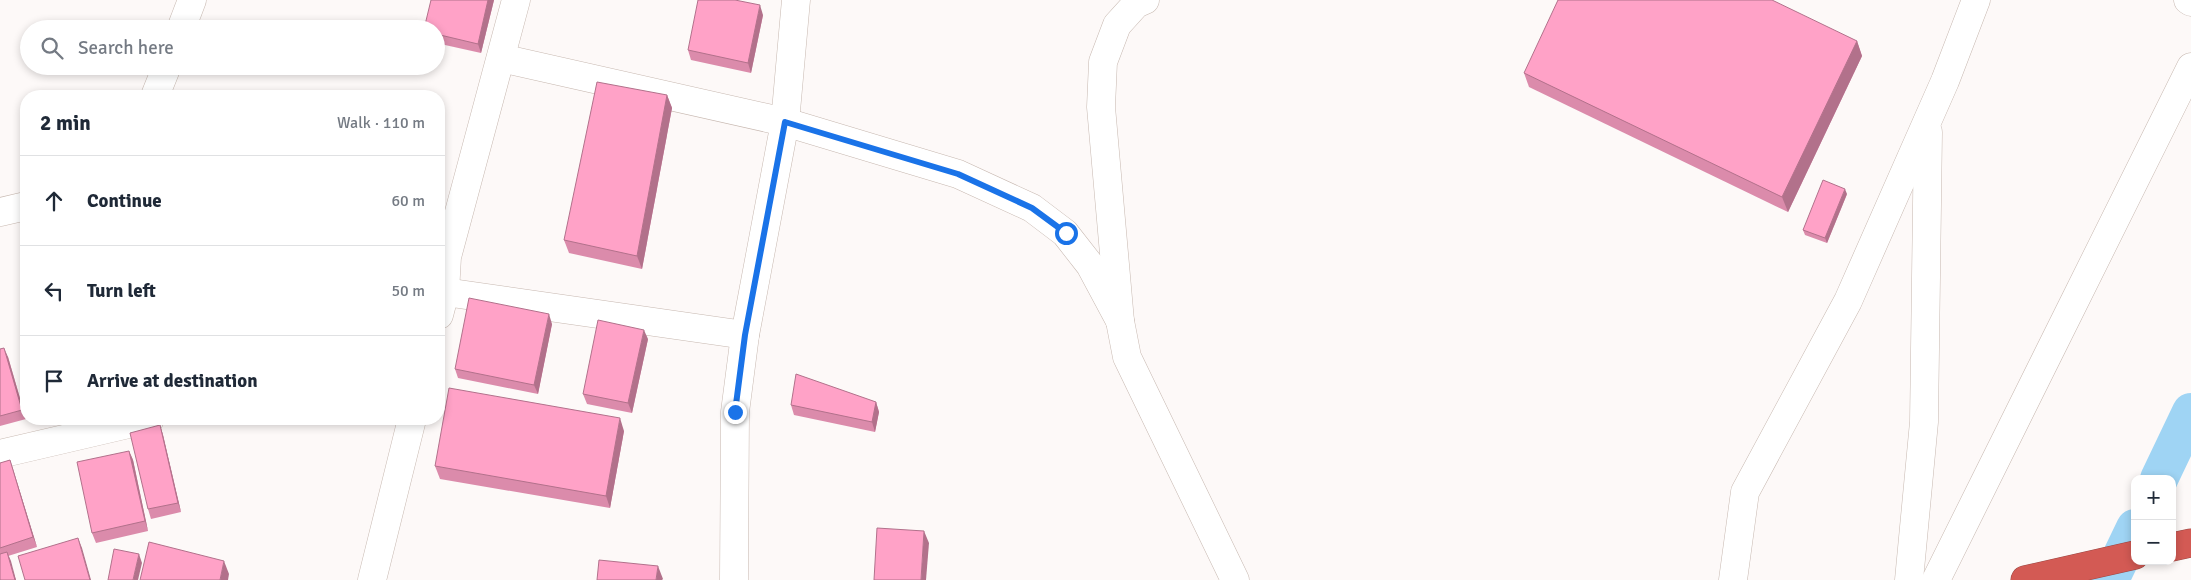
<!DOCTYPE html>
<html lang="en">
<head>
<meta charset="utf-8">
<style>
  :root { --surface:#fff; --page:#f2f2f3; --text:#1f2937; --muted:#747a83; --line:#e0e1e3 }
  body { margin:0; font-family:Signika,sans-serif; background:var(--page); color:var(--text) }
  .controls { position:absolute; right:15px; bottom:15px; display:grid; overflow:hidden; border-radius:10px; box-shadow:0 2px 8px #0003 }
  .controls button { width:45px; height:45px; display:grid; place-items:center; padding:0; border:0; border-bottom:1px solid var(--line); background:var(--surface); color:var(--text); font:25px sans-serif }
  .stop { position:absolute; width:15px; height:15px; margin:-11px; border:4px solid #1a73e8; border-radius:50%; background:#fff }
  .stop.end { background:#1a73e8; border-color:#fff; box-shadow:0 1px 5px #0008 }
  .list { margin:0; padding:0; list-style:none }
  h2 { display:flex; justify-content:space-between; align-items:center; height:65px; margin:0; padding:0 20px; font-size:21px }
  h2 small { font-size:16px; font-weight:400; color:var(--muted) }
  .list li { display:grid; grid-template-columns:32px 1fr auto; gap:15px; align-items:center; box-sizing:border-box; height:90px; padding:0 20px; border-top:1px solid var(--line) }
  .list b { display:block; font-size:19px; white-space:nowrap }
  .list em { font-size:16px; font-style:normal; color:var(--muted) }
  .icon { flex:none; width:28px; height:28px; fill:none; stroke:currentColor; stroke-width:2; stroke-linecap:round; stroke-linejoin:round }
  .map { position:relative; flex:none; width:2191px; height:580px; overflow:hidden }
  .search { position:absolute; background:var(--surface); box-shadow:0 2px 8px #0003; left:20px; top:20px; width:425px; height:55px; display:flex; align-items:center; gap:12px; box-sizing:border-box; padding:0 18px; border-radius:28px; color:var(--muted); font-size:19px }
  .panel { position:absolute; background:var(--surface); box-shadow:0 2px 8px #0003; left:20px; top:90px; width:425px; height:335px; border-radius:20px }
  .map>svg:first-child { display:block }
</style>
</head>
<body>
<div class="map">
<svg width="2191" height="580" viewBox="0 0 2191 580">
  <rect width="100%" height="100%" fill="#fdf9f8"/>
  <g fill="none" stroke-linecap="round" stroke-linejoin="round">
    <!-- canal -->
    <g stroke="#9fd4f4" stroke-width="38">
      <path d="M2159 479 2191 412"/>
      <path d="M2110 580 2135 528"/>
    </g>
    <!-- minor casing -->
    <g stroke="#c7b8b0" stroke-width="29">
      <g id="minor">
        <path d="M1145 0 1136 4 1117 25 1103 62 1101 107 1120 321 1127 357 1235 580"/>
        <path d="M2188 0 2191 2"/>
        <path d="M181 29 192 0"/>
        <path d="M501 58 785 122 958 174 1032 208 1065 233 1090 265 1120 321"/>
        <path d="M155 96 167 66"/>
        <path d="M0 212 26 206"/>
        <path d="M445 292 745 335"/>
        <path d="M439 315 445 292 447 257 516 0"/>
        <path d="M0 454 150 419"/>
        <path d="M372 580 412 419"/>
        <path d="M734 580 735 412 745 335 785 122 796 0"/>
        <path d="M1733 580 1745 492 1848 301 1945 81 1976 0"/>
        <path d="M1909 580 1924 422 1928 132"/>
        <path d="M1936 580 2191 67"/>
      </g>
    </g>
    <!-- highway casing -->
    <g stroke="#994844" stroke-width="29">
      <g id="highway">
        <path d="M2172 547 2191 543"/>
        <path d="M2025 580 2135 555"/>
      </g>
    </g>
    <!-- minor -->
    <use href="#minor" stroke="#fff" stroke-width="28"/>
    <!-- highway -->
    <use href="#highway" stroke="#d35a54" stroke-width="28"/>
  </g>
  <!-- wall -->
  <g fill="#db8bab">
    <path d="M431 0H494L481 53 436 43V29Z"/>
    <path d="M763 15 751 73 691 60 688 50Z"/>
    <path d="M1857 41 1862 56 1788 212 1529 87 1524 73Z"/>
    <path d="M667 95 672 108 642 269 569 253 564 240Z"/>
    <path d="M1847 194 1827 243 1805 235 1803 230Z"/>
    <path d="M552 324 538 394 458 378 455 369Z"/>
    <path d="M648 339 632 413 587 404 583 394Z"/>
    <path d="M0 349 8 357 26 419 0 426Z"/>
    <path d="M876 402 879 412 875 432 794 415 791 405Z"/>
    <path d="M160 425 163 435 181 512 151 519 148 509Z"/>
    <path d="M624 431 610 508 440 479 435 466Z"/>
    <path d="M129 451 133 460 148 531 96 543 92 533Z"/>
    <path d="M10 460 37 547 8 556 16 580H0V463Z"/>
  </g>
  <!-- shaded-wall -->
  <g fill="#b2718b">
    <path d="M488 0H494L481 53 478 44Z"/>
    <path d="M760 5 763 15 751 73 748 63Z"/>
    <path d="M1857 41 1862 56 1788 212 1782 197Z"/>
    <path d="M667 95 672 108 642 269 637 256Z"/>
    <path d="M1845 189 1847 194 1827 243 1825 238Z"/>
    <path d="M549 314 552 324 538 394 534 385Z"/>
    <path d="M644 330 648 339 632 413 628 403Z"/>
    <path d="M4 348 8 357 26 419 22 410Z"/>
    <path d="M876 402 879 412 875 432 872 422Z"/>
    <path d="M620 418 624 431 610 508 606 496Z"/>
    <path d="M160 425 163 435 181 512 178 503Z"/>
    <path d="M129 451 133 460 148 531 145 521Z"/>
    <path d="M10 460 13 469 37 547 33 537Z"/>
    <path d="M924 531 929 543 926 580H921Z"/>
    <path d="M78 538 82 548 91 580H90Z"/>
    <path d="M7 552 11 561 16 580H15Z"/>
    <path d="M139 554 142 563 138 580H133Z"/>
    <path d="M224 561 229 574 228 580H220Z"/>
    <path d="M658 566 663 579 662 580H656Z"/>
  </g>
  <!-- building -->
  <g fill="#ffa2c7" stroke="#b2718b">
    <path d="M431 0H488L478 44 436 34V29H424Z"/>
    <path d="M698 0H735L760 5 748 63 688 50Z"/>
    <path d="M1558 0H1772L1857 41 1782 197 1524 73Z"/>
    <path d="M597 82 667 95 637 256 564 240Z"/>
    <path d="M1823 180 1845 189 1825 238 1803 230Z"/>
    <path d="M469 298 549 314 534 385 455 369Z"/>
    <path d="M598 320 644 330 628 403 583 394Z"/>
    <path d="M4 348 22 410 0 416V349Z"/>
    <path d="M796 374 876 402 872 422 791 405Z"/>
    <path d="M449 388 620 418 606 496 435 466Z"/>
    <path d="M160 425 178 503 148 509 130 433Z"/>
    <path d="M129 451 145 521 92 533 77 462Z"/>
    <path d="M10 460 33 537 0 548V463Z"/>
    <path d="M877 528 924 531 921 580H874Z"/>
    <path d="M78 538 90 580H25L18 556Z"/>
    <path d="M149 542 224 561 220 580H140Z"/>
    <path d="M114 549 139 554 133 580H108Z"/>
    <path d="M7 552 15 580H0V554Z"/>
    <path d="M599 560 658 566 656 580H597Z"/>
  </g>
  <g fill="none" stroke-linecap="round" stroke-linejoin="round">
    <!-- route -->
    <path stroke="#1a73e8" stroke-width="6" d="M735 412 745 335 785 122 958 174 1032 208 1066 233"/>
  </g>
</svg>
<div class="controls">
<button>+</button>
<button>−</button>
</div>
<div class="stop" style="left:1066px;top:233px"></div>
<div class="stop end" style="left:735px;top:412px"></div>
<div class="search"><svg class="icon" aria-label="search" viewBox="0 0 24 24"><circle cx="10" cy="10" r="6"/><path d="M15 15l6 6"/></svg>Search here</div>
<section class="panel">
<h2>2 min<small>Walk · 110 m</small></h2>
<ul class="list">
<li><svg class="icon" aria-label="ahead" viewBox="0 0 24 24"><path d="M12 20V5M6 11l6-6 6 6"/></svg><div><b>Continue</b></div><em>60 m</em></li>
<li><svg class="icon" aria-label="left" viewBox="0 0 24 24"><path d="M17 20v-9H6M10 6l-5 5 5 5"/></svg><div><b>Turn left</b></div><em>50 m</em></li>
<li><svg class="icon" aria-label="arrive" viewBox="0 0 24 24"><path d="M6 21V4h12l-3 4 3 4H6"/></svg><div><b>Arrive at destination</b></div></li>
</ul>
</section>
</div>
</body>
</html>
